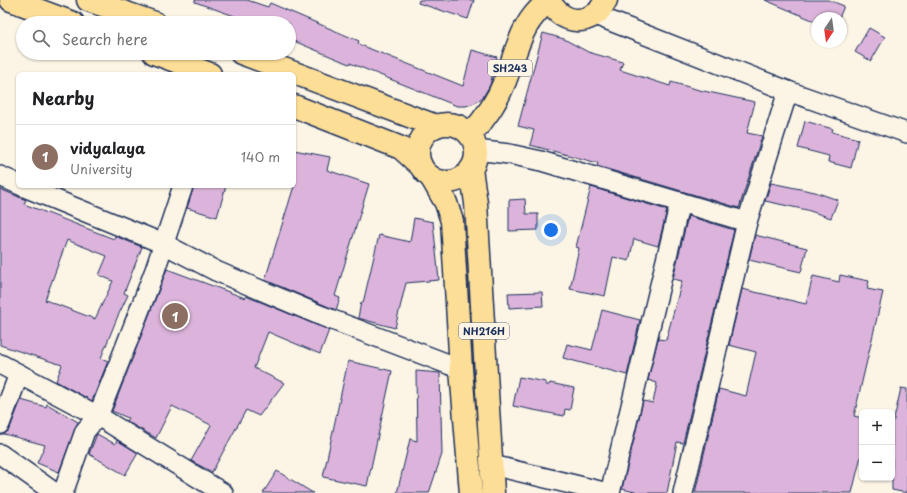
<!DOCTYPE html>
<html lang="en">
<head>
<meta charset="utf-8">
<style>
  :root { --surface:#fff; --page:#f2f2f2; --text:#202124; --muted:#757577; --line:#e0e0e0; --accent:#b45309 }
  body { margin:0; font-family:"Playpen Sans",sans-serif; background:var(--page); color:var(--text) }
  .controls { position:absolute; right:12px; bottom:12px; display:grid; overflow:hidden; border-radius:6px; box-shadow:0 1px 3px #0004 }
  .controls button { width:36px; height:36px; display:grid; place-items:center; padding:0; border:0; border-bottom:1px solid var(--line); background:var(--surface); color:var(--text); font:20px sans-serif }
  .compass { position:absolute; left:811px; top:12px; width:36px; height:36px; border-radius:50%; background:var(--surface); box-shadow:0 1px 3px #0004; rotate:193deg }
  .you { position:absolute; left:551px; top:230px; width:14px; height:14px; margin:-10px; border:3px solid #fff; border-radius:50%; background:#1a73e8; box-shadow:0 0 0 6px #1a73e833 }
  .badge { display:grid; place-items:center; width:26px; height:26px; border-radius:50%; background:var(--accent); color:#fff; font-size:13px; font-weight:700 }
  .pin { position:absolute; translate:-50% -50%; border:2px solid #fff; box-shadow:0 1px 4px #0006 }
  .list { margin:0; padding:0; list-style:none }
  h2 { display:flex; justify-content:space-between; align-items:center; height:52px; margin:0; padding:0 16px; font-size:17px }
  h2 small { font-size:13px; font-weight:400; color:var(--muted) }
  .list li { display:grid; grid-template-columns:26px 1fr auto; gap:12px; align-items:center; box-sizing:border-box; height:64px; padding:0 16px; border-top:1px solid var(--line) }
  .list b { display:block; font-size:15px; white-space:nowrap }
  .list p { margin:0; font-size:13px; white-space:nowrap; color:var(--muted) }
  .list em { font-size:13px; font-style:normal; color:var(--muted) }
  .icon { flex:none; width:22px; height:22px; fill:none; stroke:currentColor; stroke-width:2; stroke-linecap:round; stroke-linejoin:round }
  .map { position:relative; flex:none; width:907px; height:493px; overflow:hidden }
  .search { position:absolute; background:var(--surface); box-shadow:0 1px 3px #0004; left:16px; top:16px; width:280px; height:44px; display:flex; align-items:center; gap:10px; box-sizing:border-box; padding:0 14px; border-radius:22px; color:var(--muted); font-size:15px }
  .panel { position:absolute; background:var(--surface); box-shadow:0 1px 3px #0004; left:16px; top:72px; width:280px; height:116px; border-radius:6px }
  .map>svg:first-child { display:block }
</style>
</head>
<body>
<div class="map">
<svg width="907" height="493" viewBox="0 0 907 493">
  <rect width="100%" height="100%" fill="#fcf5e5"/>
  <filter id="ink" filterUnits="userSpaceOnUse"><feTurbulence type="fractalNoise" baseFrequency=".025" numOctaves="2"/><feDisplacementMap in="SourceGraphic" scale="8" xChannelSelector="R" yChannelSelector="G"/><feConvolveMatrix kernelMatrix="1 2 1 2 8 2 1 2 1" color-interpolation-filters="sRGB"/></filter>
  <g filter="url(#ink)">
    <!-- building -->
    <g fill="#dcb4db" stroke="#1b2f5e" fill-rule="evenodd">
      <path d="M195 0H247L268 7 270 3 359 41 358 44 463 86 472 50 497 57 490 85 483 97 475 103 466 106H457L350 63 349 64 289 39V23H254L195 2Z"/>
      <path d="M419 0H474L468 19 418 3Z"/>
      <path d="M765 0H829L844 6 839 18H817V22Z"/>
      <path d="M869 28 885 37 871 61 855 52Z"/>
      <path d="M543 33 564 39 588 52 623 62 620 70 670 86 671 82 699 90 755 102 747 133 762 136 739 208 597 166 598 163 530 145 534 130 518 126Z"/>
      <path d="M805 121 833 129 832 132 858 139 851 168 828 162 829 156 798 148Z"/>
      <path d="M294 150 330 157 327 170 369 184 335 296 340 298 336 310 265 280 294 186Z"/>
      <path d="M771 183 815 192 838 200 831 218 807 210 765 201Z"/>
      <path d="M194 186H226L217 217 187 208Z"/>
      <path d="M591 187 667 210 658 246 634 239 629 261 613 257 605 296 570 289 579 248 576 247Z"/>
      <path d="M0 189 26 200 24 204 114 239 115 236 142 247 124 293 128 295 117 318 101 358 108 361 92 401 56 381 62 365 0 345ZM67 240 107 256 99 275 113 281 95 319 45 300Z"/>
      <path d="M525 199 526 214H538V230L509 231V200Z"/>
      <path d="M688 216 734 230 683 443 677 442 667 493H639L622 489 643 401 653 403 657 383 648 380 658 339 666 340 682 281 673 279Z"/>
      <path d="M414 218 433 222 439 280 406 283 395 328 358 318 361 302 363 303 379 235 410 242Z"/>
      <path d="M755 235 807 248 801 272 749 260Z"/>
      <path d="M167 269 245 298 246 296 329 330 320 354 268 332 254 368 284 383 259 416 246 410 212 472 191 461 211 425 172 406 156 438 126 421 128 418 112 411Z"/>
      <path d="M840 275 869 281 867 289 883 292 854 416 862 418V452L852 493H695L719 389 746 396 756 352 729 345 742 289 806 304 813 276 839 282Z"/>
      <path d="M542 292 543 306 509 308 508 293Z"/>
      <path d="M602 310 640 320 627 375 563 358 567 344 592 350Z"/>
      <path d="M348 361 392 371 367 486 323 477Z"/>
      <path d="M416 371 440 373 442 454 429 493H397L410 439 417 441Z"/>
      <path d="M519 377 546 382V385H549L550 383 574 388 570 410 565 409 564 416 513 406Z"/>
      <path d="M901 388 907 389V493L892 490V428Z"/>
      <path d="M21 400 46 407 47 404 78 422 59 472 37 463 45 445 4 434 10 428Z"/>
      <path d="M97 434 115 444 117 440 138 453 125 475 89 454Z"/>
      <path d="M277 471 313 493H263Z"/>
    </g>
    <g fill="none" stroke-linecap="round" stroke-linejoin="round">
      <!-- street casing -->
      <g stroke="#1b2f5e" stroke-width="22">
        <g id="street">
          <path d="M595 15 788 91 907 133"/>
          <path d="M476 150 509 154 541 161 747 222"/>
          <path d="M0 176 18 184"/>
          <path d="M22 186 164 244 216 271 251 286 322 316 461 369"/>
          <path d="M0 364 98 416 223 493"/>
          <path d="M0 424 19 374"/>
          <path d="M0 454 55 493"/>
          <path d="M492 465 608 493"/>
          <path d="M63 493 85 431 98 416 125 348 155 270 183 186"/>
          <path d="M610 493 680 202"/>
          <path d="M683 493 747 222 788 91"/>
        </g>
      </g>
      <!-- primary casing -->
      <g stroke="#1b2f5e" stroke-width="25">
        <g id="primary">
          <path d="M549 0C558 18 576 26 594 15 599 13 603 5 606 0"/>
          <path d="M470 135C485 119 497 102 505 81 517 51 521 21 549 1"/>
        </g>
      </g>
      <!-- highway casing -->
      <g stroke="#1b2f5e" stroke-width="25">
        <g id="highway">
          <path d="M11 0 73 23"/>
          <path d="M88 0 155 23"/>
          <path d="M154 53 210 74"/>
          <path d="M241 53 436 126"/>
          <path d="M294 106 401 148 421 166"/>
          <circle cx="447" cy="153" r="29"/>
          <path d="M471 169 476 203 493 493"/>
          <path d="M431 177 446 203 452 221 461 369 471 493"/>
        </g>
      </g>
      <!-- street -->
      <use href="#street" stroke="#fcf5e5" stroke-width="19"/>
      <!-- primary -->
      <use href="#primary" stroke="#fdde96" stroke-width="22"/>
      <!-- highway -->
      <use href="#highway" stroke="#fdde96" stroke-width="22"/>
    </g>
  </g>
  <g text-anchor="middle" stroke-width="3.5" stroke-linejoin="round" paint-order="stroke">
    <!-- shield labels -->
    <g fill="#fcf5e5" stroke="#5e6a86" stroke-width="1">
      <rect x="488" y="60" width="44" height="16" rx="3"/>
      <rect x="459" y="323" width="50" height="16" rx="3"/>
    </g>
    <g font-size="10" font-weight="bold" fill="#1b2f5e">
      <text x="510" y="72">SH243</text>
      <text x="484" y="335">NH216H</text>
    </g>
  </g>
</svg>
<div class="controls">
<button>+</button>
<button>−</button>
</div>
<svg class="compass" viewBox="-18 -18 36 36"><path d="M0-13l5 13h-10z" fill="#e53935"/><path d="M0 13l5-13h-10z" fill="#757577"/></svg>
<div class="you"></div>
<div class="pin badge" style="left:175px;top:316px;background:#8d6e63">1</div>
<div class="search"><svg class="icon" aria-label="search" viewBox="0 0 24 24"><circle cx="10" cy="10" r="6"/><path d="M15 15l6 6"/></svg>Search here</div>
<section class="panel">
<h2>Nearby<small></small></h2>
<ul class="list">
<li><span class="badge" style="background:#8d6e63">1</span><div><b>vidyalaya</b><p>University</p></div><em>140 m</em></li>
</ul>
</section>
</div>
</body>
</html>
